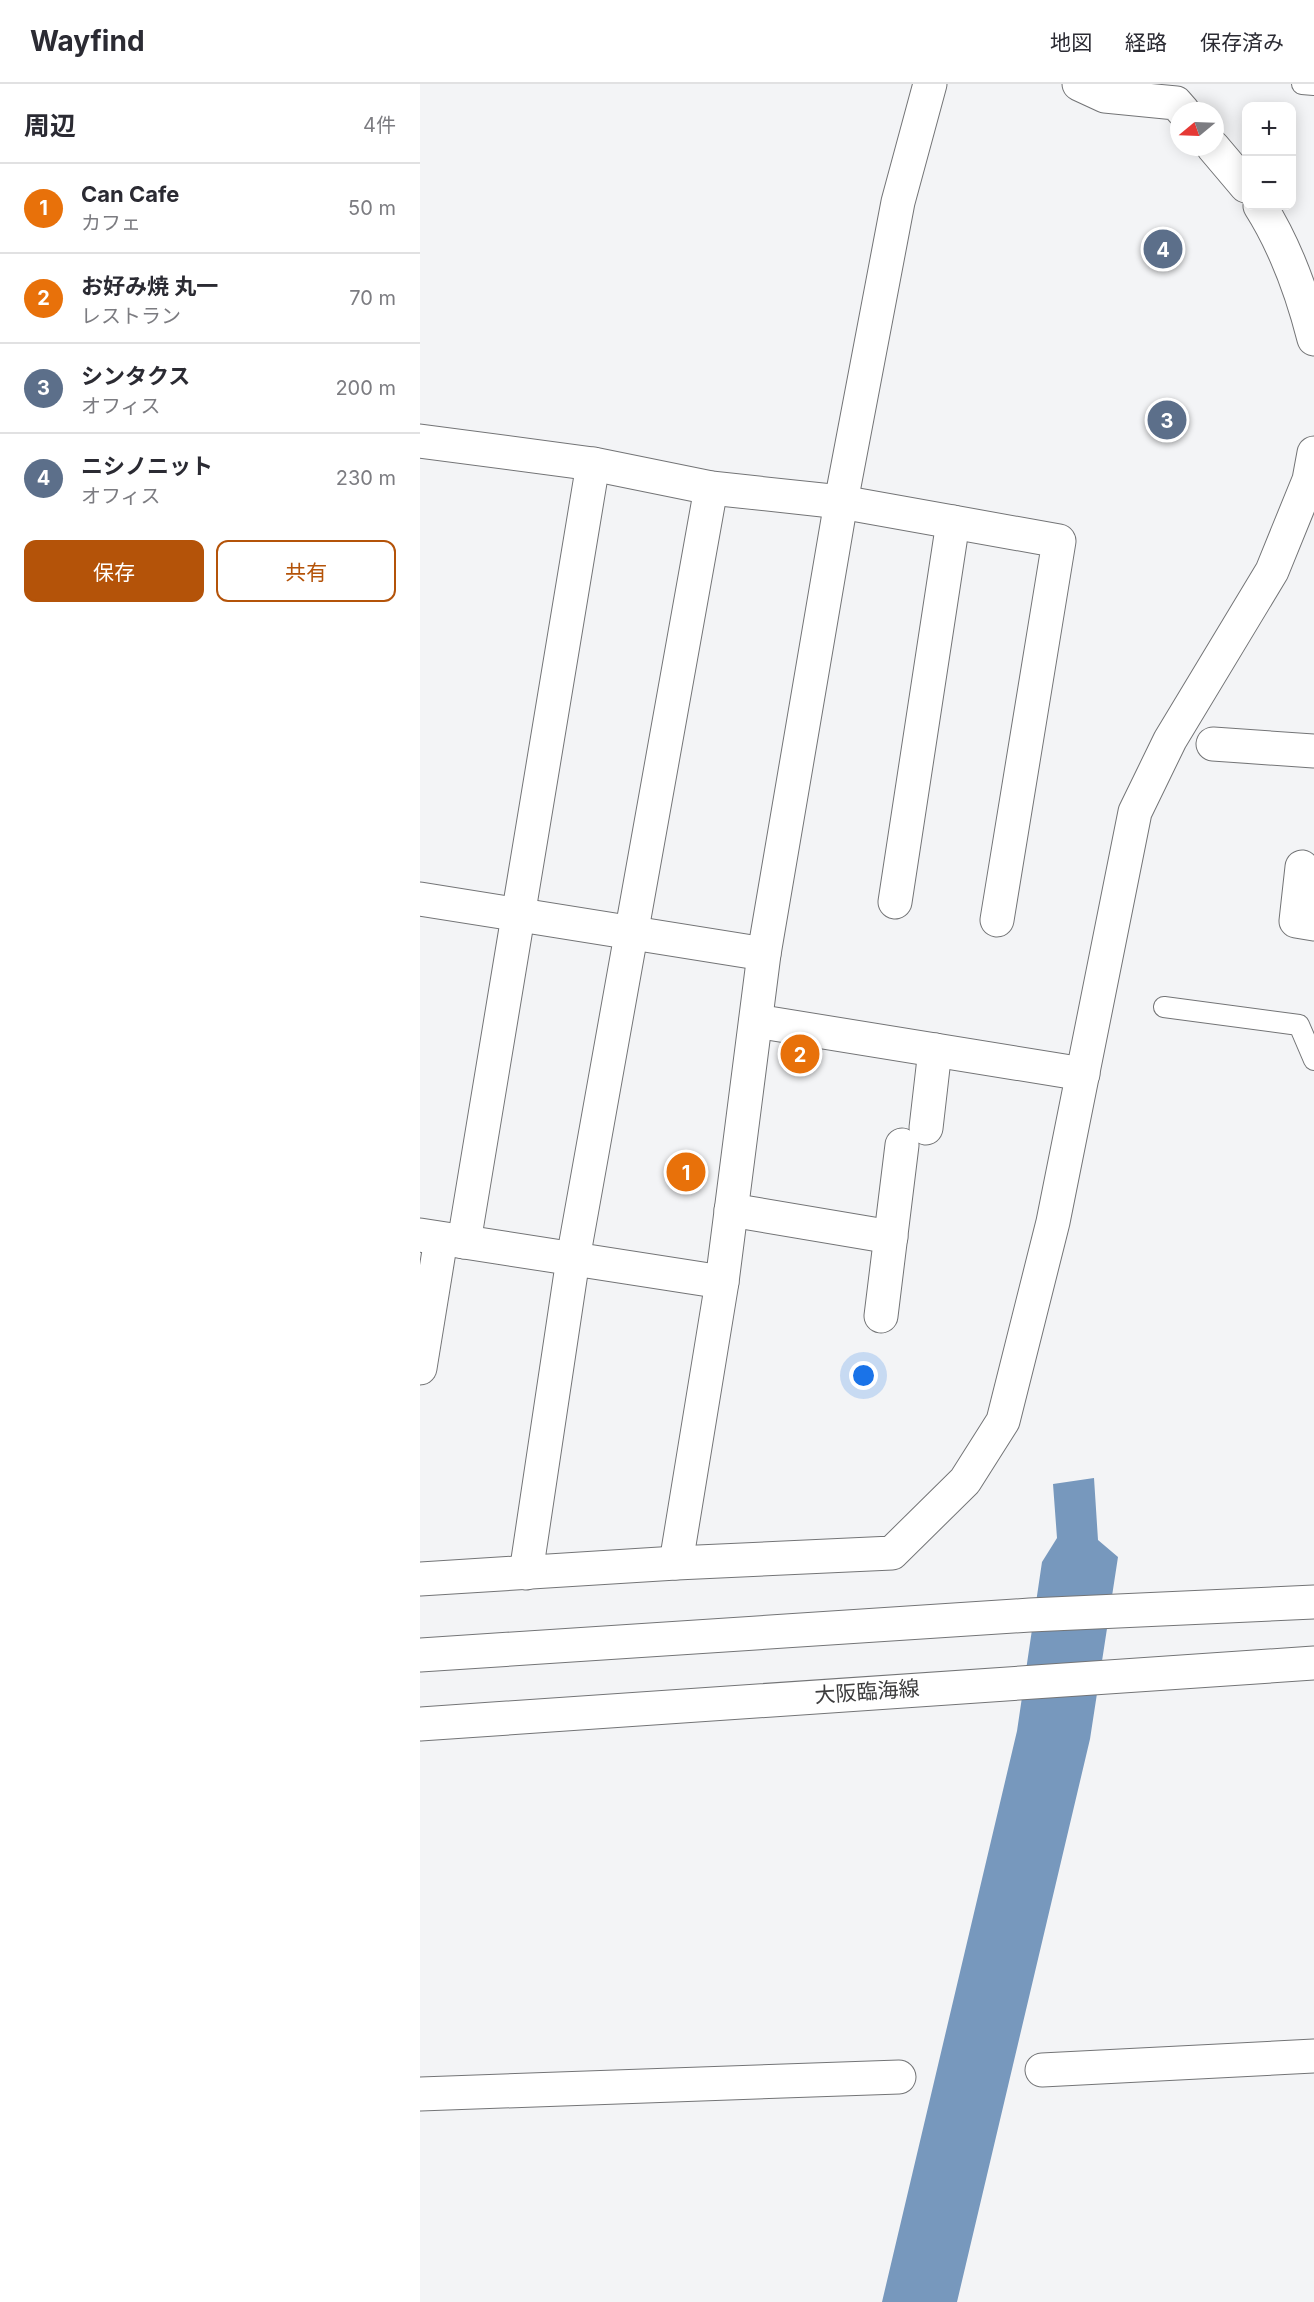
<!DOCTYPE html>
<html lang="ja">
<head>
<meta charset="utf-8">
<style>
  :root { --surface:#fff; --page:#f2f2f3; --text:#2b2b33; --muted:#7c7c81; --line:#e1e1e2; --accent:#b45309 }
  body { margin:0; font-family:Inter,"Noto Sans JP",sans-serif; background:var(--page); color:var(--text) }
  .controls { position:absolute; right:18px; top:18px; display:grid; overflow:hidden; border-radius:12px; box-shadow:0 3px 15px #0003 }
  .controls button { width:54px; height:54px; display:grid; place-items:center; padding:0; border:0; border-bottom:2px solid var(--line); background:var(--surface); color:var(--text); font:30px sans-serif }
  .compass { position:absolute; left:750px; top:18px; width:54px; height:54px; border-radius:50%; background:var(--surface); box-shadow:0 3px 15px #0003; rotate:251deg }
  .you { position:absolute; left:444px; top:1292px; width:21px; height:21px; margin:-15px; border:4px solid #fff; border-radius:50%; background:#1a73e8; box-shadow:0 0 0 9px #1a73e833 }
  .badge { display:grid; place-items:center; width:39px; height:39px; border-radius:50%; background:var(--accent); color:#fff; font-size:20px; font-weight:700 }
  .pin { position:absolute; translate:-50% -50%; border:3px solid #fff; box-shadow:0 2px 6px #0006 }
  .list { margin:0; padding:0; list-style:none }
  h2 { display:flex; justify-content:space-between; align-items:center; height:78px; margin:0; padding:0 24px; font-size:26px }
  h2 small { font-size:20px; font-weight:400; color:var(--muted) }
  .list li { display:grid; grid-template-columns:39px 1fr auto; gap:18px; align-items:center; box-sizing:border-box; height:90px; padding:0 24px; border-top:2px solid var(--line) }
  .list b { display:block; font-size:22px; white-space:nowrap }
  .list p { margin:0; font-size:20px; white-space:nowrap; color:var(--muted) }
  .list em { font-size:20px; font-style:normal; color:var(--muted) }
  .actions { display:flex; gap:12px; padding:18px 24px }
  .actions a { flex:1; padding:14px 0; border:2px solid var(--accent); border-radius:12px; text-align:center; font-size:21px; color:var(--accent) }
  .actions .main { background:var(--accent); color:#fff }
  .map { position:relative; flex:none; width:894px; height:2218px; overflow:hidden }
  header { display:flex; align-items:center; gap:36px; box-sizing:border-box; height:84px; padding:0 30px; background:var(--surface); border-bottom:2px solid var(--line) }
  header strong { font-size:28px }
  nav { display:flex; gap:33px; margin-inline-start:auto; font-size:21px }
  main { display:flex }
  aside { flex:1; background:var(--surface) }
  .map>svg:first-child { display:block }
</style>
</head>
<body>
<header>
<strong>Wayfind</strong>
<nav><a>地図</a><a>経路</a><a>保存済み</a></nav>
</header>
<main>
<aside>
<h2>周辺<small>4件</small></h2>
<ul class="list">
<li><span class="badge" style="background:#e8710a">1</span><div><b>Can Cafe</b><p>カフェ</p></div><em>50 m</em></li>
<li><span class="badge" style="background:#e8710a">2</span><div><b>お好み焼 丸一</b><p>レストラン</p></div><em>70 m</em></li>
<li><span class="badge" style="background:#5c6f8a">3</span><div><b>シンタクス</b><p>オフィス</p></div><em>200 m</em></li>
<li><span class="badge" style="background:#5c6f8a">4</span><div><b>ニシノニット</b><p>オフィス</p></div><em>230 m</em></li>
</ul>
<div class="actions"><a class="main">保存</a><a>共有</a></div>
</aside>
<div class="map">
<svg width="894" height="2218" viewBox="0 0 894 2218">
  <rect width="100%" height="100%" fill="#f3f4f6"/>
  <!-- water -->
  <path fill="#7798bd" d="M674 1394 678 1456 698 1473 670 1655 537 2218H462L597 1647 622 1478 637 1454 633 1400Z"/>
  <g fill="none" stroke-linecap="round" stroke-linejoin="round">
    <!-- service casing -->
    <g stroke="#737476" stroke-width="22">
      <g id="service">
        <path d="M882 0 894 1"/>
        <path d="M744 923 879 941 894 976"/>
      </g>
    </g>
    <!-- minor casing -->
    <g stroke="#737476" stroke-width="35">
      <g id="minor">
        <path d="M659 0 685 12 756 19 763 27"/>
        <path d="M793 63 826 102"/>
        <path d="M840 122C866 163 882 208 894 255"/>
        <path d="M0 357 173 380 291 404 421 418 639 457 577 836"/>
        <path d="M793 660 894 667"/>
        <path d="M882 783 876 837 894 840"/>
        <path d="M0 815 344 870"/>
        <path d="M475 818 533 438"/>
        <path d="M336 937 663 990"/>
        <path d="M506 1044 515 966"/>
        <path d="M311 1126 471 1153"/>
        <path d="M0 1151 302 1198"/>
        <path d="M44 1158 173 380"/>
        <path d="M461 1232 482 1061"/>
        <path d="M0 1284 21 1155"/>
        <path d="M256 1479 302 1198 344 870 421 418 478 118 510 0"/>
        <path d="M106 1489 153 1175 291 404"/>
        <path d="M0 1495 256 1479 472 1469 545 1397 583 1337 633 1138 715 728 750 656 852 487 889 396 894 369"/>
        <path d="M622 1986 894 1972"/>
        <path d="M0 2010 479 1993"/>
      </g>
    </g>
    <!-- primary casing -->
    <g stroke="#737476" stroke-width="35">
      <g id="primary">
        <path d="M0 1571 610 1531 894 1518"/>
        <path d="M0 1640 894 1579"/>
      </g>
    </g>
    <!-- service -->
    <use href="#service" stroke="#fff" stroke-width="20"/>
    <!-- minor -->
    <use href="#minor" stroke="#fff" stroke-width="33"/>
    <!-- primary -->
    <use href="#primary" stroke="#fff" stroke-width="33"/>
  </g>
  <g text-anchor="middle" stroke-width="4.5" stroke-linejoin="round" paint-order="stroke">
    <!-- street labels -->
    <g font-size="21" fill="#3d3d3e" stroke="#fff">
      <text transform="translate(447 1608) rotate(-4)" y="7">大阪臨海線</text>
    </g>
  </g>
</svg>
<div class="controls">
<button>+</button>
<button>−</button>
</div>
<svg class="compass" viewBox="-18 -18 36 36"><path d="M0-13l5 13h-10z" fill="#e53935"/><path d="M0 13l5-13h-10z" fill="#7c7c81"/></svg>
<div class="you"></div>
<div class="pin badge" style="left:266px;top:1088px;background:#e8710a">1</div>
<div class="pin badge" style="left:380px;top:970px;background:#e8710a">2</div>
<div class="pin badge" style="left:747px;top:336px;background:#5c6f8a">3</div>
<div class="pin badge" style="left:743px;top:165px;background:#5c6f8a">4</div>
</div>
</main>
</body>
</html>
